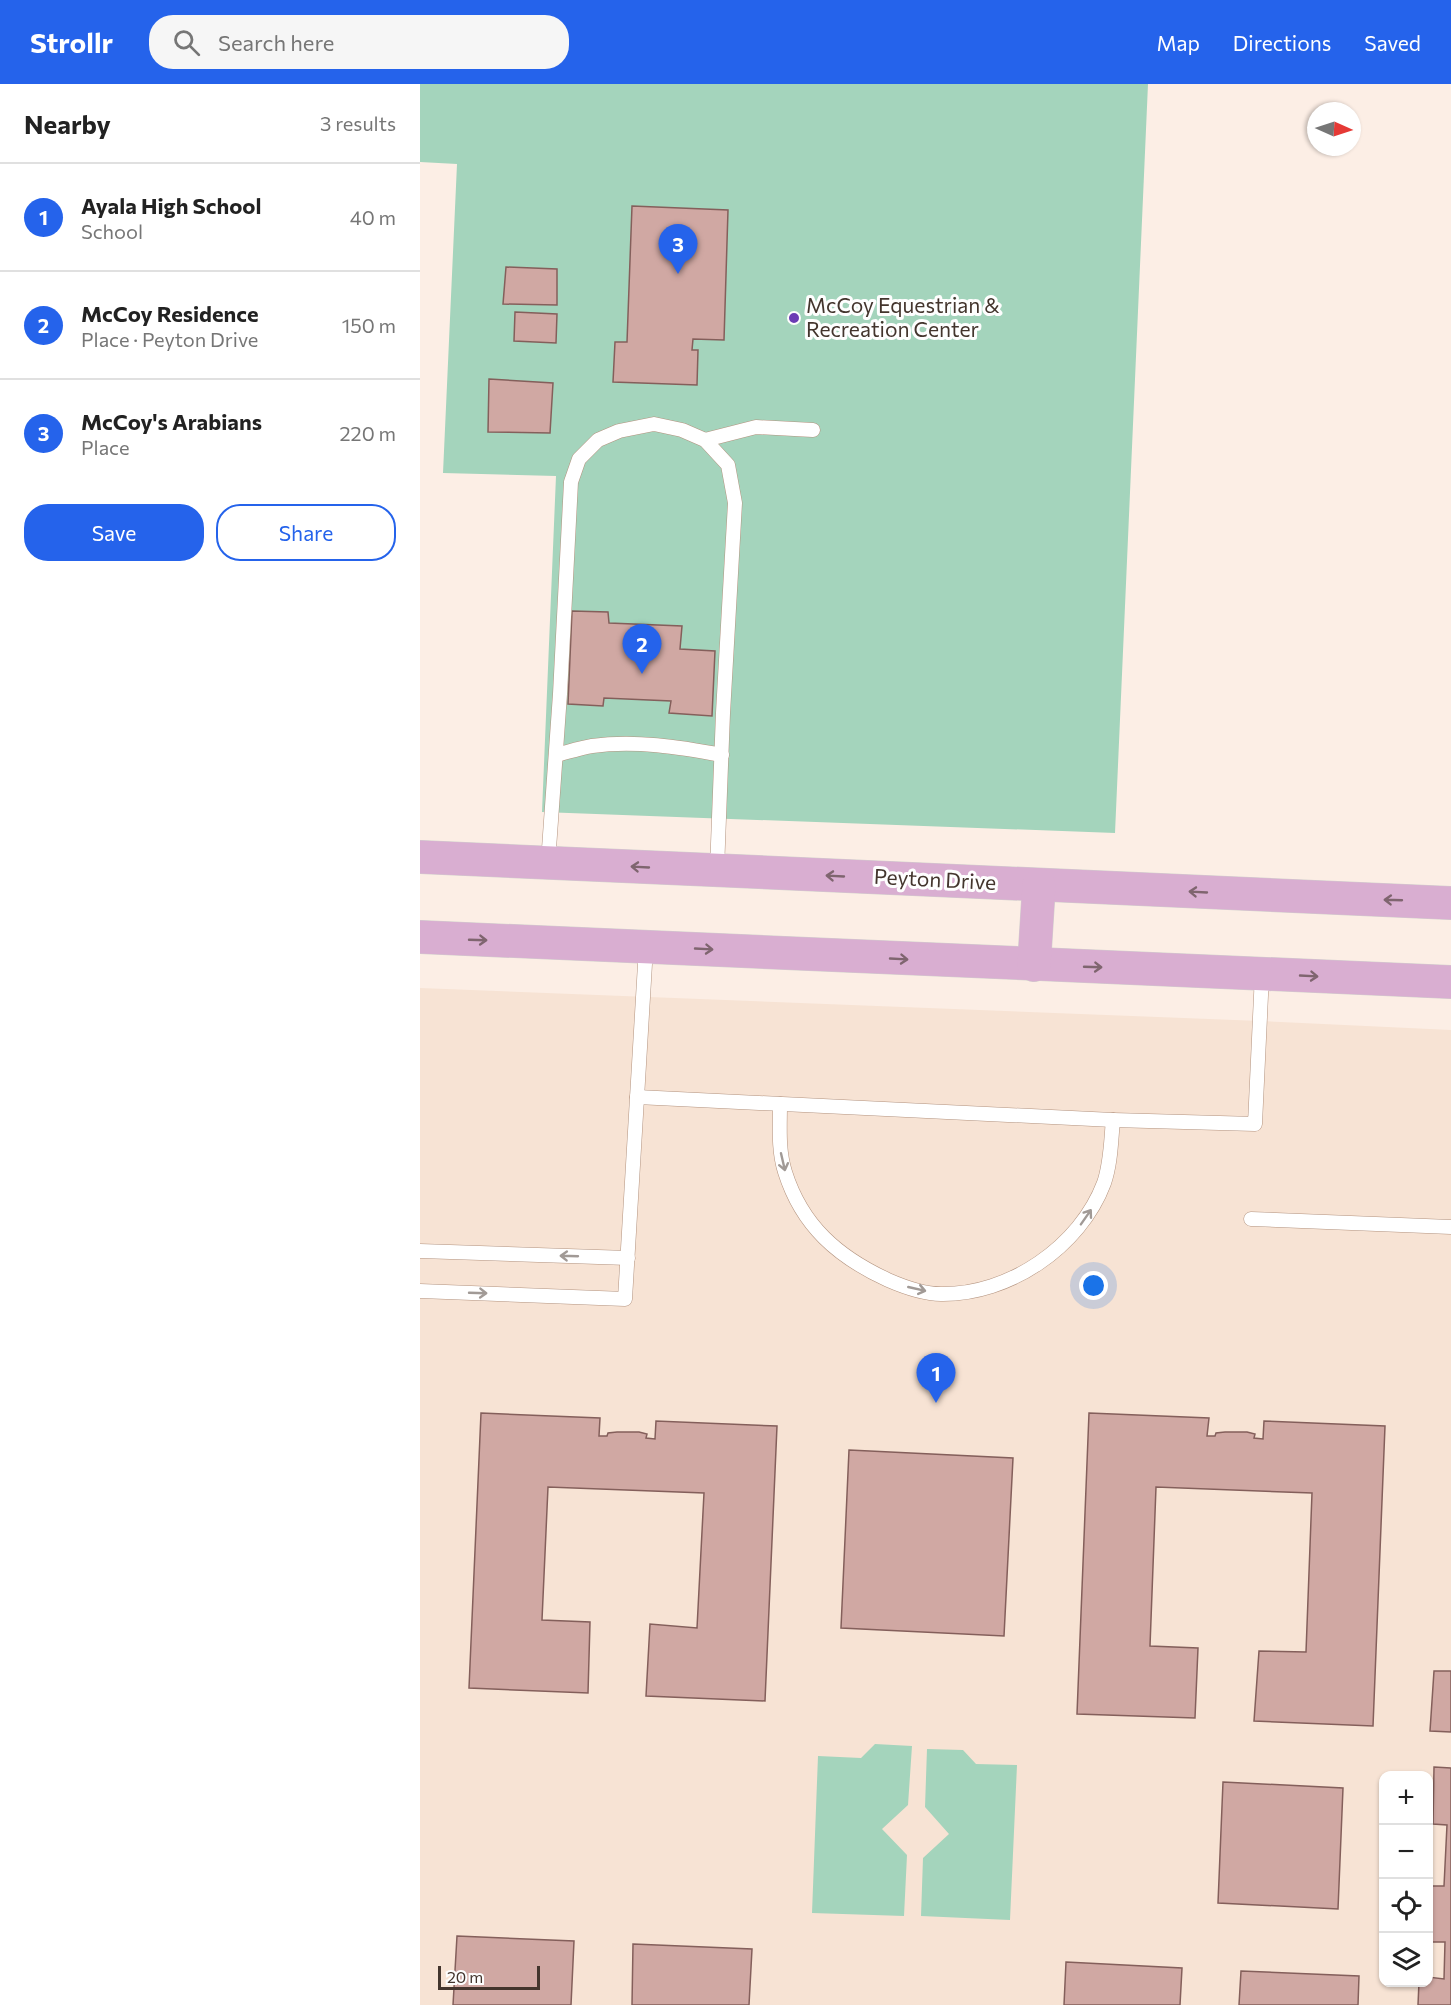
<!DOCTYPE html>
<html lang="en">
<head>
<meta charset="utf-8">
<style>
  :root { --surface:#fff; --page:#f6f6f6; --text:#222; --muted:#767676; --line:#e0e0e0; --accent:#2563eb }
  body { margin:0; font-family:Commissioner,sans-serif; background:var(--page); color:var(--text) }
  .controls { position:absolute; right:18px; bottom:18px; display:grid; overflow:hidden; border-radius:12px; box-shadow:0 2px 4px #0004 }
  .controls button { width:54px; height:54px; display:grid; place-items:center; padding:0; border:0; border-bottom:2px solid var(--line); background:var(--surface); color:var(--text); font:30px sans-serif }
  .compass { position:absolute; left:887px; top:18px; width:54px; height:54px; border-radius:50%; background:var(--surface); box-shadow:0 2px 4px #0004; rotate:93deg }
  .scale { position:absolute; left:18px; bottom:15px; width:102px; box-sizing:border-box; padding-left:6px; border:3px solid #43352d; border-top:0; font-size:16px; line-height:21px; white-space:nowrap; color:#43352d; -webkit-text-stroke:4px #fefefe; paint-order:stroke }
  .you { position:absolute; left:674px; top:1202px; width:21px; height:21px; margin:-15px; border:4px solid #fff; border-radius:50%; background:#1a73e8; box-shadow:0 0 0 9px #1a73e833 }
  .badge { display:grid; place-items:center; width:39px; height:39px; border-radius:50%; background:var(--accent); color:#fff; font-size:20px; font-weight:700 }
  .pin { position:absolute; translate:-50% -50px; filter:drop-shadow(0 2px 3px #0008) }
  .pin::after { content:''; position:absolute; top:32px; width:21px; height:18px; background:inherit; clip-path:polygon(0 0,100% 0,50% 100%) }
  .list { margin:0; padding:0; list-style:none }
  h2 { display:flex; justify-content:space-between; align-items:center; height:78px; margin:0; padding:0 24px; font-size:26px }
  h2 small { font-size:20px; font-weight:400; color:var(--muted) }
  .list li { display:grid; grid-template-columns:39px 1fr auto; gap:18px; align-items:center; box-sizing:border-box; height:108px; padding:0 24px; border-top:2px solid var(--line) }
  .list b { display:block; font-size:22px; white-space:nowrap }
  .list p { margin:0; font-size:20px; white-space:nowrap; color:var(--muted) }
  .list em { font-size:20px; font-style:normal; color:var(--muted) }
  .actions { display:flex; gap:12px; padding:18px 24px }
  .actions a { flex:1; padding:14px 0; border:2px solid var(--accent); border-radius:24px; text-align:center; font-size:21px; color:var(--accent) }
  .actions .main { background:var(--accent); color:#fff }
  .icon { flex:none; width:33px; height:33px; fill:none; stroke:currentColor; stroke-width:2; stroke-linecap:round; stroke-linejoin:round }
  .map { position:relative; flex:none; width:1031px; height:1921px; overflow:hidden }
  header { display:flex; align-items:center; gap:36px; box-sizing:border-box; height:84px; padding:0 30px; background:var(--accent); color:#fff }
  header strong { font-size:28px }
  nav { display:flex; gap:33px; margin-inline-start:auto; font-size:21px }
  .search { width:420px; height:54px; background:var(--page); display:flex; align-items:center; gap:15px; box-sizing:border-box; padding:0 21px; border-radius:24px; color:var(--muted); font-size:22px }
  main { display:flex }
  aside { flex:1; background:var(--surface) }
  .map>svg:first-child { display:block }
</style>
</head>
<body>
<header>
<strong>Strollr</strong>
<div class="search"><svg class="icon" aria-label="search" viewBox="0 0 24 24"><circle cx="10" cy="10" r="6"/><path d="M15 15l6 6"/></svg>Search here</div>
<nav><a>Map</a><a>Directions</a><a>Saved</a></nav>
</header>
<main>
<aside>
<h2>Nearby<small>3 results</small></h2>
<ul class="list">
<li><span class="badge">1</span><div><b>Ayala High School</b><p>School</p></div><em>40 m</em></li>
<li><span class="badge">2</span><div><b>McCoy Residence</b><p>Place · Peyton Drive</p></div><em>150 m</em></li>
<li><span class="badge">3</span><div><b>McCoy's Arabians</b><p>Place</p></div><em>220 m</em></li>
</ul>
<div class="actions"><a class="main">Save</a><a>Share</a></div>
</aside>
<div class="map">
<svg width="1031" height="1921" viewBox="0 0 1031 1921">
  <rect width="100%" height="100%" fill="#fceee5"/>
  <!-- education -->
  <path fill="#f7e3d4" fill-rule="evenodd" d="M0 904 840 937 1031 946V1921H0ZM964 1692H1008V1898H964Z"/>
  <!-- green -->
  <g fill="#a4d4bc">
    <path d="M0 0H728L695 749 122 728 136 392 23 389 37 80 0 78Z"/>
    <path d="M455 1660 492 1662 488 1721 462 1745 487 1771 484 1832 392 1829 398 1672 441 1674Z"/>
    <path d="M507 1665 543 1666 556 1680 597 1681 590 1836 501 1832 503 1774 529 1750 505 1723Z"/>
  </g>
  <!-- building -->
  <g fill="#d0a8a3" stroke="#845f5b" stroke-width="1.5">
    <path d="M212 122 308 126 304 256 273 255 272 266H278L277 301 193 298 195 258H207Z"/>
    <path d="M86 183 137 185V221L83 220Z"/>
    <path d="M95 228 137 230 136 259 94 257Z"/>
    <path d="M69 295 133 299 130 349 68 348Z"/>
    <path d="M152 527 188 528 189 539 262 542 260 565 295 567 292 632 249 629 251 617 184 614 183 622 148 620Z"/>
    <path d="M61 1329 180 1334 179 1352H187L188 1349 197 1348H219L227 1350 226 1354 235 1355 236 1337 357 1342 345 1617 226 1612 230 1540 277 1544 284 1409 128 1403 122 1536 170 1538 168 1609 49 1604Z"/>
    <path d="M669 1329 789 1334 787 1352H795L796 1349 805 1348H827L835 1350 834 1354 843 1355 844 1337 965 1342 953 1642 834 1637 839 1567 886 1568 892 1409 736 1403 730 1562 778 1564 775 1634 657 1630Z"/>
    <path d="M429 1366 593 1374 584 1552 421 1544Z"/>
    <path d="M1014 1587H1031V1648L1010 1647Z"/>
    <path d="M1014 1683 1031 1684V1921H998L999 1898H1008V1893L1024 1895 1025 1858H1008L1010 1802H1024L1027 1741 1013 1740Z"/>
    <path d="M803 1698 923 1704 918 1825 798 1819Z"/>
    <path d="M37 1852 154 1857 151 1921H33Z"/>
    <path d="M213 1860 332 1865 329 1921H212Z"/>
    <path d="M646 1878 762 1884 760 1921H644Z"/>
    <path d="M821 1887 939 1892 938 1921H819Z"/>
  </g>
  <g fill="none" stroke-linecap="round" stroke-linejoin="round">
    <!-- service casing -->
    <g stroke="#b3937f" stroke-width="15">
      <g id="service">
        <path d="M285 356 336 343 393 346"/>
        <path d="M136 671C148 668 160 664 172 662 215 656 259 663 302 671"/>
        <path d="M128 779 140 610 151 398 159 375 178 356 199 347 234 340 262 346 285 356 308 381 315 419 303 629 297 786"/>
        <path d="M217 1013 693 1036 835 1040 842 890"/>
        <path d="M360 1020C360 1043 358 1066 365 1088 382 1142 418 1173 468 1196 484 1203 504 1210 521 1210 589 1211 660 1163 684 1099 691 1079 691 1056 693 1036"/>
        <path d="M831 1135 1031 1143"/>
        <path d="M0 1167 208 1174"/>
        <path d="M0 1207 205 1215 226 863"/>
      </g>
    </g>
    <!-- primary casing -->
    <g stroke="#d2cfcd" stroke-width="34">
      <g id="primary">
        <path d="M0 773 1031 819"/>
        <path d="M0 853 1031 898"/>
        <path d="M614 881 619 801"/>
      </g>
    </g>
    <!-- service -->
    <use href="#service" stroke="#fff" stroke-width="14"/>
    <!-- primary -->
    <use href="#primary" stroke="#d9aed1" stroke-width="33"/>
  </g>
  <!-- one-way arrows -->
  <defs><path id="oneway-shaft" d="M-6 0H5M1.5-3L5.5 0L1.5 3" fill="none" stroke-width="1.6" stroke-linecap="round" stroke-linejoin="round" transform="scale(1.5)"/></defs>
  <g stroke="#7f656f">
    <use href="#oneway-shaft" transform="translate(220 783) rotate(-177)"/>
    <use href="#oneway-shaft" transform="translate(415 792) rotate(-177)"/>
    <use href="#oneway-shaft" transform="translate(778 808) rotate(-177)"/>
    <use href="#oneway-shaft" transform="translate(973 816) rotate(-178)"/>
    <use href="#oneway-shaft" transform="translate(58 856) rotate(2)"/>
    <use href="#oneway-shaft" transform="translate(284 865) rotate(3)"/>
    <use href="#oneway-shaft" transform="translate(479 875) rotate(3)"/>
    <use href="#oneway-shaft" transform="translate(673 883) rotate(2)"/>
    <use href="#oneway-shaft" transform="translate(889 892) rotate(3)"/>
  </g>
  <g stroke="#a19a96">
    <use href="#oneway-shaft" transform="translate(363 1078) rotate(77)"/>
    <use href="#oneway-shaft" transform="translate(666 1133) rotate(-55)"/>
    <use href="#oneway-shaft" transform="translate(149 1172) rotate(-178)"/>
    <use href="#oneway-shaft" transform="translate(497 1205) rotate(13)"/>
    <use href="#oneway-shaft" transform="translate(58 1209) rotate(2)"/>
  </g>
  <!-- markers -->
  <circle fill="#6b3cb4" stroke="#fefefe" stroke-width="2" cx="374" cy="234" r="6"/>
  <g text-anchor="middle" stroke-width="6" stroke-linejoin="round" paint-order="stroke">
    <!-- poi labels -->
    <g font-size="21" fill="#43352d" stroke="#fefefe" text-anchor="start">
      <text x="386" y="229">McCoy Equestrian &amp;<tspan x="386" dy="24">Recreation Center</tspan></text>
    </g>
    <!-- street labels -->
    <g font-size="21" fill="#43352d" stroke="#fefefe">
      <text transform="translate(515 796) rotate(3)" y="7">Peyton Drive</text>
    </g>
  </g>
</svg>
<div class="controls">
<button>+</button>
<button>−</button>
<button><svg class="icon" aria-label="locate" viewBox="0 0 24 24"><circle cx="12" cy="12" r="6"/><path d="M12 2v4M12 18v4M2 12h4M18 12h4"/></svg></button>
<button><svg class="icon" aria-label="layers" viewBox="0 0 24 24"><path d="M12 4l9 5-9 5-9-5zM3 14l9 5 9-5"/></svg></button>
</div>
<svg class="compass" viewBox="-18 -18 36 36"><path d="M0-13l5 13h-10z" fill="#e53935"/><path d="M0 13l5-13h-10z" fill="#767676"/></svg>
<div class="scale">20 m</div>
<div class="you"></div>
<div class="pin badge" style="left:516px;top:1319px">1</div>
<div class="pin badge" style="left:222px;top:590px">2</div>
<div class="pin badge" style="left:258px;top:190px">3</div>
</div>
</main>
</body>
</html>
